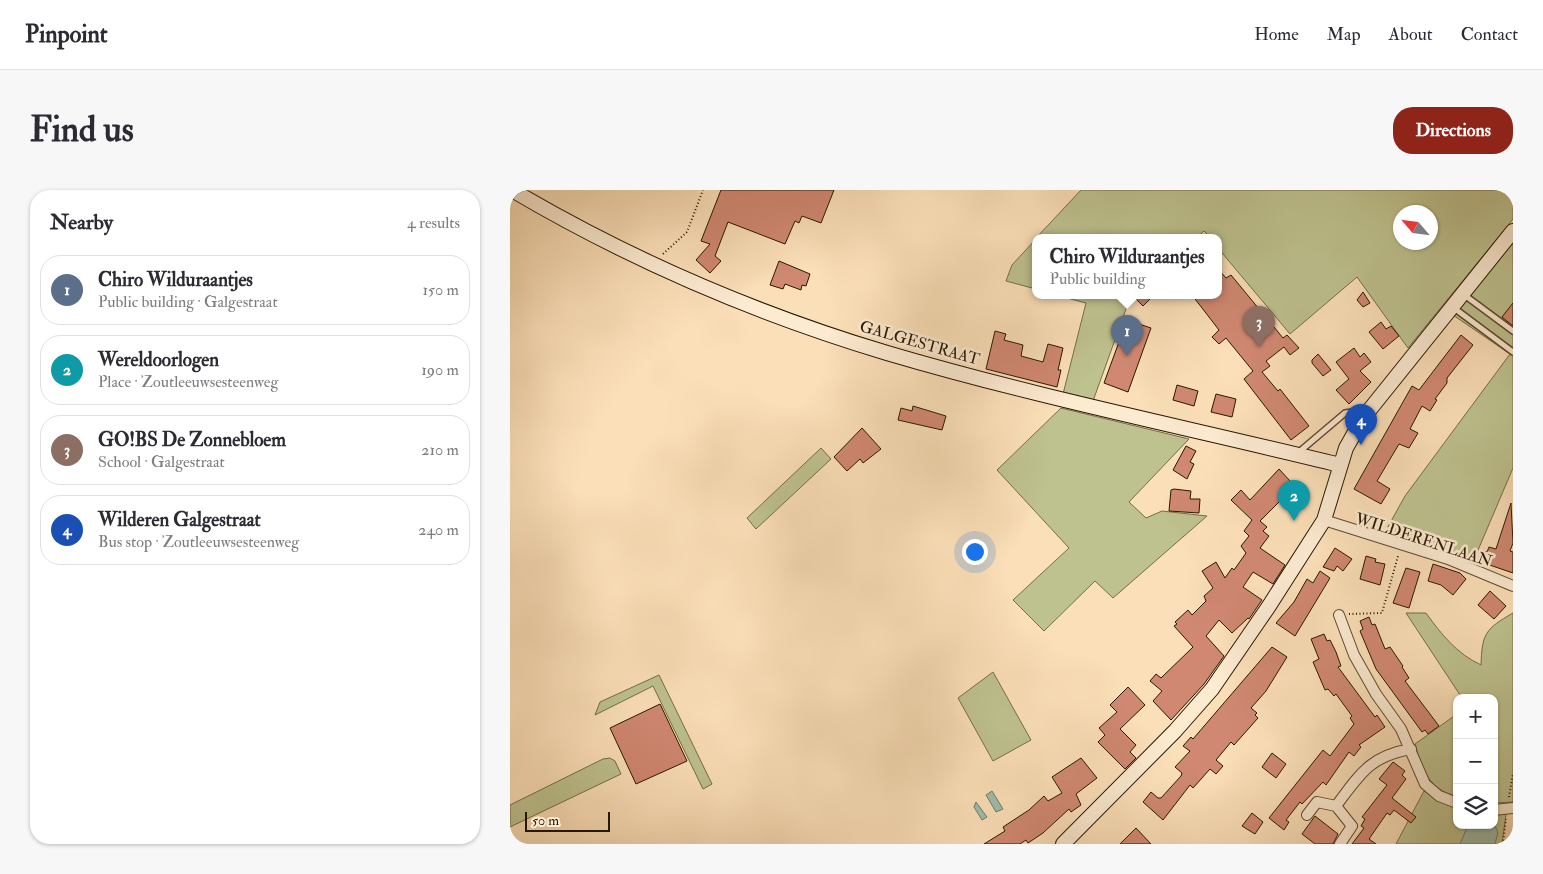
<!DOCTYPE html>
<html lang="en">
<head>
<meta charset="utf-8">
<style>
  :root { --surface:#fff; --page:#f7f7f7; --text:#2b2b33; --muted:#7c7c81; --line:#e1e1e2; --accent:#8f2418 }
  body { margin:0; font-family:"IM FELL Double Pica",serif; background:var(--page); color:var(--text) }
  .controls { position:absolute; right:15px; bottom:15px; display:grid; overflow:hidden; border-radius:10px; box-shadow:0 1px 4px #0004 }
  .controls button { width:45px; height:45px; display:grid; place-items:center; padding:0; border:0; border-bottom:1px solid var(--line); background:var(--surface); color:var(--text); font:25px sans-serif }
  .compass { position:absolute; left:883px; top:15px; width:45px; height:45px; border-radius:50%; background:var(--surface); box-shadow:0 1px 4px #0004; rotate:298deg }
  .scale { position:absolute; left:15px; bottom:12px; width:85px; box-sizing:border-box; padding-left:5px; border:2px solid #291800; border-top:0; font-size:14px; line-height:18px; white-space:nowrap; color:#291800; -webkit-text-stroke:4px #fcead1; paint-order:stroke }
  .you { position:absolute; left:464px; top:361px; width:18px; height:18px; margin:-12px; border:4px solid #fff; border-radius:50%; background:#1a73e8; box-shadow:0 0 0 8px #1a73e833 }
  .badge { display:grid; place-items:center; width:32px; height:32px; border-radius:50%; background:var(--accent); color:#fff; font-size:16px; font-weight:700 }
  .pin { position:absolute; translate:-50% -41px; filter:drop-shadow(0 1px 2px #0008) }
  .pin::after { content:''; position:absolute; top:26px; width:18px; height:15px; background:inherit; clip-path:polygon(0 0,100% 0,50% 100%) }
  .popup { position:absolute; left:522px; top:44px; width:190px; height:65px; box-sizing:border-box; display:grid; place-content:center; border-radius:10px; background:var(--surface); filter:drop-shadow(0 1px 4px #0005); font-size:16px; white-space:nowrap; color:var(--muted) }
  .popup b { font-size:19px; color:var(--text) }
  .popup::after { content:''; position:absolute; left:50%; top:100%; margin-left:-10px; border:10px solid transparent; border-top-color:var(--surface) }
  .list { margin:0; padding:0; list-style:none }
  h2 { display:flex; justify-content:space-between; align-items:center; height:65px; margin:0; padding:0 20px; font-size:21px }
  h2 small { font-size:16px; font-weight:400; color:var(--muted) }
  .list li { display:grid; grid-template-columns:32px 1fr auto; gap:15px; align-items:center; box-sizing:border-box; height:70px; margin:0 10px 10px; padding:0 10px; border:1px solid var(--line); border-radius:20px }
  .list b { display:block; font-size:19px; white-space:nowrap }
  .list p { margin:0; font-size:16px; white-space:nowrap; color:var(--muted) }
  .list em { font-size:16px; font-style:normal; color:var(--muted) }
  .icon { flex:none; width:28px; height:28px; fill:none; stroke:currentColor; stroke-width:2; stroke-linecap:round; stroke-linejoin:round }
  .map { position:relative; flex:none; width:1003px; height:654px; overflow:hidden; border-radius:20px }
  header { display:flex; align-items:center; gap:30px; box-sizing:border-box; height:70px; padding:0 25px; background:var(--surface); border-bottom:1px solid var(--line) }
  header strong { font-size:24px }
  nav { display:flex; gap:28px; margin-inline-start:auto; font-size:18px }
  .intro { display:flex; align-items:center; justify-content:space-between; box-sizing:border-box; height:120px; padding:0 30px }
  h1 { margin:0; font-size:35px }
  .button { padding:12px 22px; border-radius:20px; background:var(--accent); color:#fff; font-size:18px; font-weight:700 }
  main { display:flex; gap:30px; padding:0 30px }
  aside { flex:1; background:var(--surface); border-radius:20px; box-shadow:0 1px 4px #0004 }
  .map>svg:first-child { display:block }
</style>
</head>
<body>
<header>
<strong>Pinpoint</strong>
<nav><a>Home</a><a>Map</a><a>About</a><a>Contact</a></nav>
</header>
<div class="intro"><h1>Find us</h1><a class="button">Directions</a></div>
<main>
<aside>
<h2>Nearby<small>4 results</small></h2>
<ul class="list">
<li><span class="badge" style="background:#5c6f8a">1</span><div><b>Chiro Wilduraantjes</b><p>Public building · Galgestraat</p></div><em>150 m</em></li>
<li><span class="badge" style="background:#0f9aa8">2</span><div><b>Wereldoorlogen</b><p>Place · Zoutleeuwsesteenweg</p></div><em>190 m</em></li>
<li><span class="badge" style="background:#8d6e63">3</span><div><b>GO!BS De Zonnebloem</b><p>School · Galgestraat</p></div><em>210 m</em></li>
<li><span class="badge" style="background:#1a4fb4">4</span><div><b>Wilderen Galgestraat</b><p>Bus stop · Zoutleeuwsesteenweg</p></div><em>240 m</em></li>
</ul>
</aside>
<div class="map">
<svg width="1003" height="654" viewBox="0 0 1003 654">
  <rect width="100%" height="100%" fill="#fbdfb8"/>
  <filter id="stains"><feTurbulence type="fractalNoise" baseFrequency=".004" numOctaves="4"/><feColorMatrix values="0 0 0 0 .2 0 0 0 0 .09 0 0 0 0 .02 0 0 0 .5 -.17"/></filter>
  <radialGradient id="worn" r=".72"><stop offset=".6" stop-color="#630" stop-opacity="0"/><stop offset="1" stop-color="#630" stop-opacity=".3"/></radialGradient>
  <!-- green -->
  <g fill="#bec28f" stroke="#746d48" fill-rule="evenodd">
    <path d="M571 0H1003V29L898 158 847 87 780 144 708 58V47H700L694 41 687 47H527ZM891 22H921V52H891Z"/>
    <path d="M526 49V99L496 91 502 75Z"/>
    <path d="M1003 53V278L963 372 875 342 895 306 1000 164 943 125Z"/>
    <path d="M546 105H621L583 211 553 204 576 113Z"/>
    <path d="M551 218 679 249 619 312 636 328 652 321 697 326 603 408 585 391 534 441 503 410 559 358 487 280Z"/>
    <path d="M311 258 321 269 246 339 237 328Z"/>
    <path d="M896 423H916C932 445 946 463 971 475 972 444 975 439 1003 423V612L984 613V508H952Z"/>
    <path d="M483 482 521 550 483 571 448 508Z"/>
    <path d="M149 485 202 594 193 599 143 496 85 525 90 512Z"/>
    <path d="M947 524V606C918 600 912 578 905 554Z"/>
    <path d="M100 568 105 571 111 584 0 637V615L93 569Z"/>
    <path d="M914 601 937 615 947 618V635H984V624H996L992 654H886Z"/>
  </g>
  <!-- water -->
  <g fill="#9fbdad" stroke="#707b68">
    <path d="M482 601 493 619 486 622 476 605Z"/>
    <path d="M466 612 477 627 472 630 464 617Z"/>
    <path d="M958 635 985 636 988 642 985 654H950Z"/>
  </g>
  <!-- building -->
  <g fill="#d08872" stroke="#291800">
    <path d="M211 0H324L311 33 292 26 289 33 285 31 275 54 218 32 205 66 211 71 200 83 186 70 200 54 191 51Z"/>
    <path d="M269 71 300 84 296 96 292 95 291 100 275 94 273 99 260 95Z"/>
    <path d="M708 79 716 88 721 85 773 148 777 145 789 158 780 165 774 157 756 171 760 176 752 182 768 201 770 199 799 236 781 250 734 189 743 181 716 148 709 154 702 147 709 140 682 105H708Z"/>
    <path d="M853 102 860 113 853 117 847 110Z"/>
    <path d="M622 105H635L640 109 633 116Z"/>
    <path d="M1003 113V136L992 127Z"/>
    <path d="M617 130 641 138 618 202 594 193Z"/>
    <path d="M871 132 876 139 881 136 889 146 873 159 859 142Z"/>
    <path d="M485 141 496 144 494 150 513 155 511 166 533 172 538 154 553 158 548 180H551L547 197 476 179Z"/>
    <path d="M951 145 963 155 937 188V193L925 209 927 210 920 221 912 216 900 239 908 243 899 258 889 254 867 291 880 299 871 314 844 299 902 196 909 200Z"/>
    <path d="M844 158 850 167 854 163 861 172 850 181 861 192 839 214 826 200 839 189 826 172Z"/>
    <path d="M808 164 821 180 813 186 802 173V170Z"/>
    <path d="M667 195 688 201 684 216 663 210Z"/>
    <path d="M706 204 726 209 722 227 701 222Z"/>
    <path d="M403 216 436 226 432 240 388 230 391 218 402 221Z"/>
    <path d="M352 238 371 259 353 273 350 269 337 281 324 267Z"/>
    <path d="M676 256 686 261 680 272 684 274 677 289 663 280Z"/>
    <path d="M769 279 781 292 770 302 775 306 750 331 757 337 753 341 759 346 750 358 775 375 763 394 743 382 733 397 752 410 739 429 738 428 722 443 709 430 696 446 714 466 694 494 661 530 643 511 652 501 640 491 646 484 651 488 683 457 664 436 667 434 665 432 678 420 682 425 696 411 694 406 703 398 692 381 706 372 715 388 722 378 724 380 736 363 731 356 739 346 734 341 742 330 721 310 731 300 740 310Z"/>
    <path d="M664 299 681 301 680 309H690L689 323 659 321 661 300Z"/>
    <path d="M1001 313 1003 353 1000 361 1003 362V383L968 371 972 361 977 362 979 357 986 359Z"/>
    <path d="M825 358 842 369 833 381 827 376 824 381 813 377Z"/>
    <path d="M856 366 866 369 865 372 875 374 870 395 850 389Z"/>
    <path d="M923 374 950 383 956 389 943 405 931 395 918 391Z"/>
    <path d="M896 378 910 382 899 418 883 413Z"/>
    <path d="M810 381 820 388 785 446 766 433 784 412 797 389 803 393Z"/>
    <path d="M980 401 996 416 984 429 968 415Z"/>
    <path d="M859 427 862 435 865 434 875 459 880 457 893 476 892 477 899 488 895 491 929 536 918 544 915 540 912 542 866 479 850 441 853 439 850 431Z"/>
    <path d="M814 444 817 451 820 450 826 462 831 476 828 477 865 527 867 525 875 537 849 555 851 557 844 566 839 562 816 595 813 592 792 614 790 612 776 630 779 632 774 640 759 628 813 560 820 566 844 534 840 528 842 526 826 504 824 506 818 499 815 500 803 472 809 469 801 449Z"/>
    <path d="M762 457 777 467 756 501 741 518 747 523 745 525 748 528 724 555 721 552 706 570 713 576 706 584 700 579 683 598 680 595 653 630 633 612 641 602 648 608H651L671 586 672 583 665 577 680 561 673 556 681 547 683 549Z"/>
    <path d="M618 497 635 515 610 539 626 555 620 562 626 568 615 579 588 552 595 545 589 538 607 522 600 515Z"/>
    <path d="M150 514 177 571 126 594 100 538Z"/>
    <path d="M762 563 776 574 766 588 752 577Z"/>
    <path d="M571 568 587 588 566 604 571 615 561 622 559 619 533 643 518 653 516 650 510 654H474L495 641 493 637 519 620 534 606 538 611 552 603 542 587Z"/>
    <path d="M883 572 895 581 892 585 896 589 882 608 906 627 901 633 884 620 880 625 877 623 859 649 866 654H842L854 638 851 636 855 629 852 627 877 595 869 589Z"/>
    <path d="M742 623 753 632 745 644 732 636Z"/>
    <path d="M805 626 828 644 823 654H805L792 644Z"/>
    <path d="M626 638 641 654H610Z"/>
  </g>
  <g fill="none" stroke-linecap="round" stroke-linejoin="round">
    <!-- lane casing -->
    <g stroke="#5e4a2e" stroke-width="8">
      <g id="lane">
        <path d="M953 104 1003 141"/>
        <path d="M944 118 1003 162"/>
        <path d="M789 262 835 223 842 222 852 228"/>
      </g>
    </g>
    <!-- street casing -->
    <g stroke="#5e4a2e" stroke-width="12">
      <g id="street">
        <path d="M814 330 938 369 1003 396"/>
        <path d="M829 425 844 465 866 504 891 539 915 594 929 606 947 613"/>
        <path d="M826 616C850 584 860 566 901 559"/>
        <path d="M984 620 1003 618"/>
        <path d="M797 625 807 612 826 616 842 636 830 654"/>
      </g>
    </g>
    <!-- secondary casing -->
    <g stroke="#291800" stroke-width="16">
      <g id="secondary">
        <path d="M2 0C119 69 247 124 377 163 526 207 679 238 830 275"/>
        <path d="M553 654 665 541 702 499 759 416 814 330 836 258 853 228 1003 41"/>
      </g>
    </g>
    <!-- path -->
    <g stroke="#291800" stroke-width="2" stroke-dasharray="1 2.5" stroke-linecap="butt">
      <path d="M153 64 177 42 193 0"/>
      <path d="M839 424 872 423 888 366"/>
      <path d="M999 607 1003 583"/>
      <path d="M993 654 996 629"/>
    </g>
    <!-- lane -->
    <use href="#lane" stroke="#fcead1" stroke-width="5"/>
    <!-- street -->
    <use href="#street" stroke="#fcead1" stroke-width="10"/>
    <!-- secondary -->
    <use href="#secondary" stroke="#fcead1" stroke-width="14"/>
  </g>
  <g text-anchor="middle" stroke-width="5" stroke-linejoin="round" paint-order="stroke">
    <!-- street labels -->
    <g font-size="16" fill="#291800" stroke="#fcead1">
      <text transform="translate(410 152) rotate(16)" y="6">GALGESTRAAT</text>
      <text transform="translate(914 349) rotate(18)" y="6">WILDERENLAAN</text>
    </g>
  </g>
  <rect width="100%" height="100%" filter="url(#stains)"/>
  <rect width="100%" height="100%" fill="url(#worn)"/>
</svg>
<div class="controls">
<button>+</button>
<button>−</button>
<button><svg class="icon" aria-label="layers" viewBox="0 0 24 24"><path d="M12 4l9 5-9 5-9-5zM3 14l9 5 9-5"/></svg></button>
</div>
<svg class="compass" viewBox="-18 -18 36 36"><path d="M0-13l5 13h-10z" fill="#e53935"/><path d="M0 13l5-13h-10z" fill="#7c7c81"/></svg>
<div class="scale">50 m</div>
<div class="you"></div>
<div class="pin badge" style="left:617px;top:166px;background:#5c6f8a">1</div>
<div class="popup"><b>Chiro Wilduraantjes</b>Public building</div>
<div class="pin badge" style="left:784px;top:331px;background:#0f9aa8">2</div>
<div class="pin badge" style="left:749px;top:157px;background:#8d6e63">3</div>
<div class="pin badge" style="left:851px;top:255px;background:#1a4fb4">4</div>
</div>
</main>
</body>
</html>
